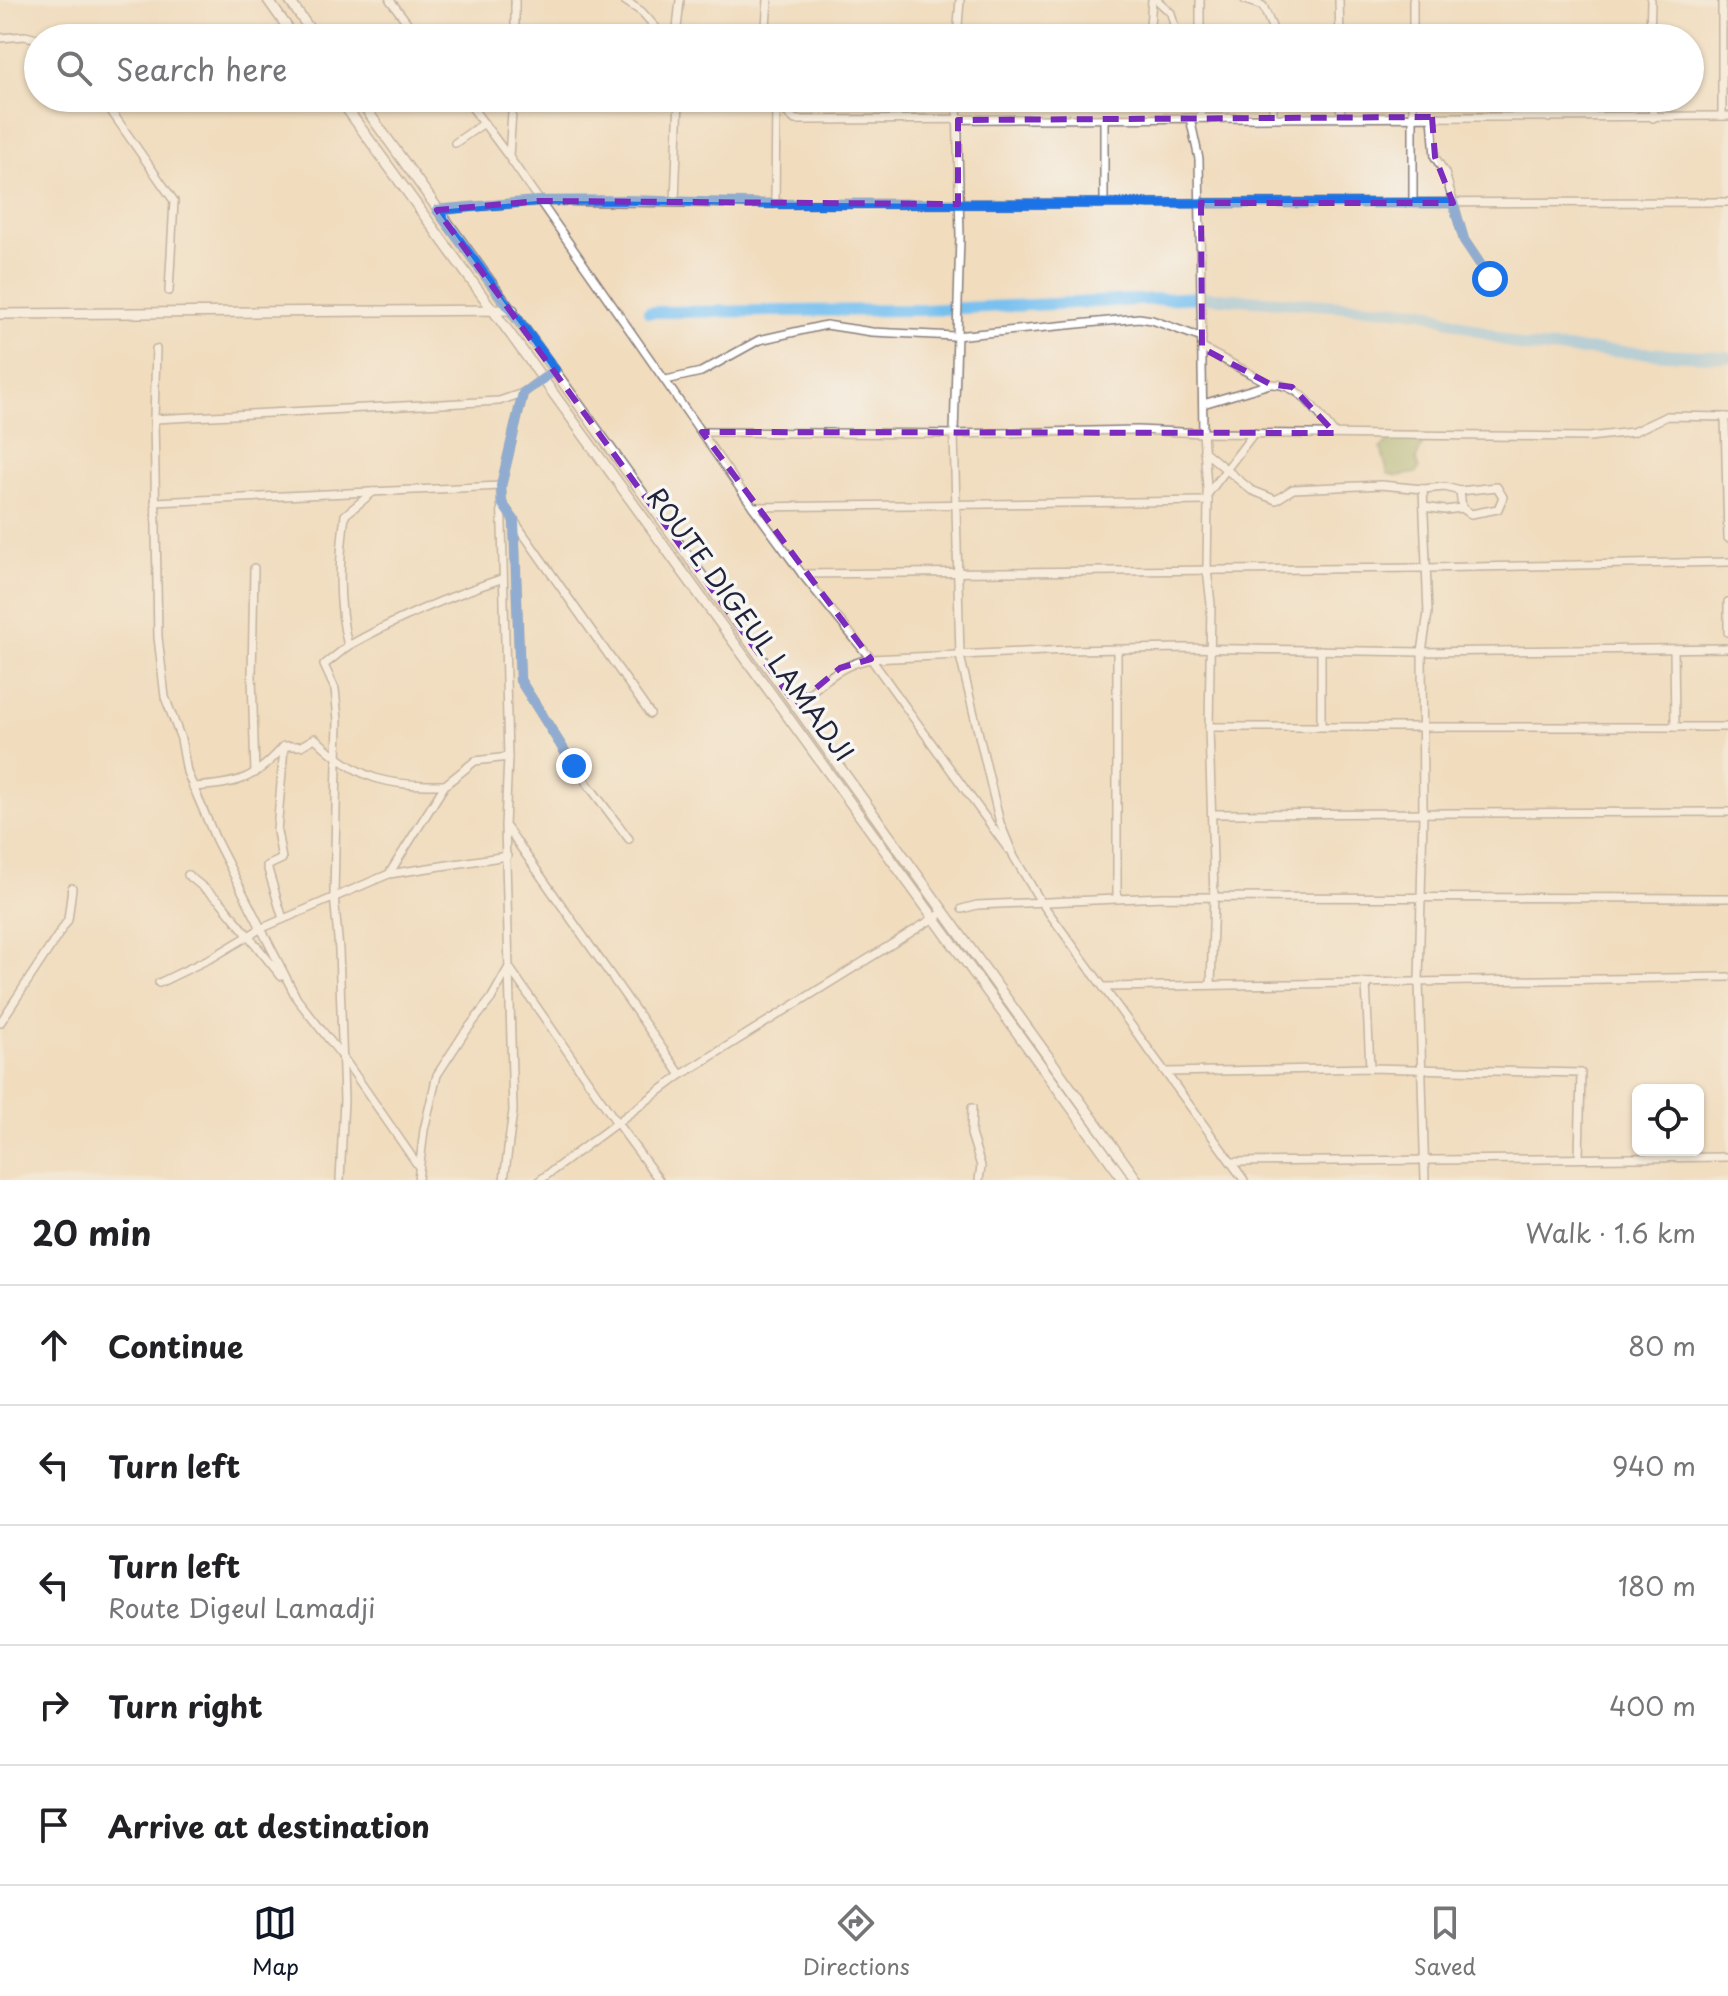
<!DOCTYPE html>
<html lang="en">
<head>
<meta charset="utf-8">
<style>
  :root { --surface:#fff; --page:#f6f6f6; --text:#202124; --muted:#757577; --line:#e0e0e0; --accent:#111827 }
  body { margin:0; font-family:"Playpen Sans",sans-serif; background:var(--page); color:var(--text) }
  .controls { position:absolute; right:24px; bottom:24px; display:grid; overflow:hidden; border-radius:12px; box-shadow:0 2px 6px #0004 }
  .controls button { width:72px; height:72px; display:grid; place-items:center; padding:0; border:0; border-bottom:2px solid var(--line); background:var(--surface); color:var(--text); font:40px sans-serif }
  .stop { position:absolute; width:24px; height:24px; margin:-18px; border:6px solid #1a73e8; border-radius:50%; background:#fff }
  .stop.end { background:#1a73e8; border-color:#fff; box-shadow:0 2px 8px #0008 }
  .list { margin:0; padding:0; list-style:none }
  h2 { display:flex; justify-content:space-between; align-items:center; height:104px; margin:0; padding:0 32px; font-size:34px }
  h2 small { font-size:26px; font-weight:400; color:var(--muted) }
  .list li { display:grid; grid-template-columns:52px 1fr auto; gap:24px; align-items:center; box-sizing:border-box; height:120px; padding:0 32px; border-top:2px solid var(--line) }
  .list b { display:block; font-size:30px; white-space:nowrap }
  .list p { margin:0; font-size:26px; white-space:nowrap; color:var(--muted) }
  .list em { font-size:26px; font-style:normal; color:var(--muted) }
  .icon { flex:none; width:44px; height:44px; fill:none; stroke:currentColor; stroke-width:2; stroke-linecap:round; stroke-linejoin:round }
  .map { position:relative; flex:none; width:1728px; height:1180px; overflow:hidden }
  .search { position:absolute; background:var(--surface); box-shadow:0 2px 6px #0004; left:24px; right:24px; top:24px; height:88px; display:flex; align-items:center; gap:20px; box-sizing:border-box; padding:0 28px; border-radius:44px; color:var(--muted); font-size:30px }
  .sheet { height:704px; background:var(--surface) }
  nav { display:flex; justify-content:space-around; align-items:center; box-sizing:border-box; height:112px; border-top:2px solid var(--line); background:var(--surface); font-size:22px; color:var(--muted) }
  nav a { display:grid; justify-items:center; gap:4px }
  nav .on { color:var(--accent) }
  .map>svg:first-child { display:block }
</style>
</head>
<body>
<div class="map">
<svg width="1728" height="1180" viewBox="0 0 1728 1180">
  <rect width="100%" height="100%" fill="#f6f6f2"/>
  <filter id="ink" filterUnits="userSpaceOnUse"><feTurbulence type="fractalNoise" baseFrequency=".0125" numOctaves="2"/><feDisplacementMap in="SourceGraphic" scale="16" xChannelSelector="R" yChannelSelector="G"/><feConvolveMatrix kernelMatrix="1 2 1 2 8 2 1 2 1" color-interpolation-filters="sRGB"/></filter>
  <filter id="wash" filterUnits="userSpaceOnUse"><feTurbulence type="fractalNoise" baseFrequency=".006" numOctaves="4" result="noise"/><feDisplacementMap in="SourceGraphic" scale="32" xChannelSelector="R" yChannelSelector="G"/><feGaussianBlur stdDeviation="1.8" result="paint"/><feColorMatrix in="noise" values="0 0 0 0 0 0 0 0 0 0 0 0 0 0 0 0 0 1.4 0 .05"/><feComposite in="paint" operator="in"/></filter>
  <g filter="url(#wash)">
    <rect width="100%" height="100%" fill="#f1dcbd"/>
    <!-- forest -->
    <path fill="#85a55a" stroke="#54644a" stroke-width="2" d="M1393 438H1425L1416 460 1419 469 1416 473 1398 476 1388 474 1381 448Z"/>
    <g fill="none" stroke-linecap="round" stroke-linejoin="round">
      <!-- river -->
      <path stroke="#76bfef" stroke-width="12" d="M649 312 922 310 1202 297 1423 311 1524 347 1728 357"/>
    </g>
  </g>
  <g filter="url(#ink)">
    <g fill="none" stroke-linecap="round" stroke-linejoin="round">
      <!-- minor casing -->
      <g stroke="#8a7f7c" stroke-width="10">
        <g id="minor">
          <path d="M390 0 419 38"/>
          <path d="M515 0V38"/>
          <path d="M624 0 642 12 665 38"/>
          <path d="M1157 0 1171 13 1177 37"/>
          <path d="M1200 0V38"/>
          <path d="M1245 0 1263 6 1272 27V38"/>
          <path d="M1339 0 1340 38"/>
          <path d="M1722 0V116"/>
          <path d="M0 38 25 36 38 39"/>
          <path d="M676 38 680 0"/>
          <path d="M765 38 768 0"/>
          <path d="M957 38 960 0"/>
          <path d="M1054 38 1200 37"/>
          <path d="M1149 38 1152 0"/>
          <path d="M1413 38V0"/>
          <path d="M1616 38 1650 37"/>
          <path d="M1650 38 1651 0"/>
          <path d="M102 98 174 201 169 291"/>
          <path d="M465 98 509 157 753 507 802 574 871 659 1008 849"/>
          <path d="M771 98 795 120 1728 116"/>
          <path d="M957 98 960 237 954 434 960 656 1000 823 1014 857 1041 902 1244 1180"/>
          <path d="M1201 98V118"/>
          <path d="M1273 98V118"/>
          <path d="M1340 98 1341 117"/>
          <path d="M1413 98V203"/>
          <path d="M1542 98 1549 118"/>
          <path d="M1652 98 1653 118"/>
          <path d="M1432 117 1435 157 1445 173 1464 240 1490 279"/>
          <path d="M1190 118 1199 159 1203 433 1208 501 1207 570 1211 604 1209 727 1214 897 1211 985"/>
          <path d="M1104 119V203"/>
          <path d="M455 143 484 123"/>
          <path d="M509 156 513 98"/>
          <path d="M675 201 679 98"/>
          <path d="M775 204 776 101"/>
          <path d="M437 210 538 201 775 204 1728 202"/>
          <path d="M1202 348 1270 384C1299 382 1317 412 1334 433"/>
          <path d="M156 349 154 419 158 637 165 697 181 739 187 772 216 840 297 999 342 1056 419 1167"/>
          <path d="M666 380 701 372 759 340 826 325 872 332 955 336 1139 318 1152 320 1202 338"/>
          <path d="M1203 404 1270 384"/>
          <path d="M1725 417 1728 538"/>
          <path d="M154 419 499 401 523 393 555 370"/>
          <path d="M702 432 954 434 1137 430 1203 433 1589 437 1633 432 1667 416 1728 417"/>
          <path d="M1204 451 1251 490 1276 500 1293 489 1381 485 1423 489 1445 487 1460 491 1462 508 1445 510 1424 507"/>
          <path d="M1423 489 1428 613 1422 652 1423 814 1419 982 1425 1180"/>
          <path d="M1460 491 1497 487 1503 497 1498 509 1471 514 1462 508"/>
          <path d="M1207 495 1254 433"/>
          <path d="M155 502 501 486"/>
          <path d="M503 505 650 714"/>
          <path d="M753 507 1208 501"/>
          <path d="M514 520 520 680 574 766 629 839"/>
          <path d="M254 568 252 677 255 773"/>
          <path d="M802 574 1426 568 1728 562"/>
          <path d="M1728 602V632"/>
          <path d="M348 646C398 618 447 597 501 579"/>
          <path d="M1117 649V898"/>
          <path d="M1674 649 1675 727"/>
          <path d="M1321 650V726"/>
          <path d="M796 705C820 685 839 664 871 659L1068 650 1184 648 1422 652 1728 648"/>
          <path d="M1209 727H1728"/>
          <path d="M193 787C237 784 255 780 284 746H301L315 738C358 780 386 786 445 785"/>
          <path d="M1212 814 1728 812"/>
          <path d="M507 828 681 1075"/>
          <path d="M389 874 445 785 475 761 508 757"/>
          <path d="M188 875 221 902 281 976"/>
          <path d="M962 909 977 905 1163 897 1728 898"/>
          <path d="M283 919 267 866 282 859 277 831 284 748"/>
          <path d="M159 983 215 956 260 929 389 874 507 856"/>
          <path d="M1366 983 1370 1068"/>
          <path d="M1104 987 1728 977"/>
          <path d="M0 1023 68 920 72 888"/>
          <path d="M1167 1072 1370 1068 1581 1073 1579 1158"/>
          <path d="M972 1108 971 1134 981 1166 979 1180"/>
          <path d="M1232 1162 1728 1157"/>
          <path d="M340 1180 344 1100 339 950 334 895 338 720 335 689 324 665 348 646C337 601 339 561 345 515L373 492"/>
          <path d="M418 1180 424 1130 437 1075 463 1035 491 999 509 967 617 1123 659 1180"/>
          <path d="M504 1180 513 1111 505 826 508 757 501 486 523 393"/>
          <path d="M540 1180 681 1075 942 913"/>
        </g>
      </g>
      <!-- major casing -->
      <g stroke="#8a7f7c" stroke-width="12">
        <g id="major">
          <path d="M268 0 295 38"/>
          <path d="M289 0 316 38"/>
          <path d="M339 98 1124 1180"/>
          <path d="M358 98 1137 1180"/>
          <path d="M0 314 513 310"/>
        </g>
      </g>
      <!-- minor -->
      <use href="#minor" stroke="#fff" stroke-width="7"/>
      <!-- major -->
      <use href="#major" stroke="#fff" stroke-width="9"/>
    </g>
  </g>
  <g fill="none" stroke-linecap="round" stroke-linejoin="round" filter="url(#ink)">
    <!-- route -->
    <path stroke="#1a73e8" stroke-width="10" d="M574 766 520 680 514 520 502 503 501 486 523 393 555 370 437 210 538 201 625 200 775 204 1453 203 1464 240 1490 279"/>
  </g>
  <!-- marked area -->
  <path d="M0 0H1728V1180H0ZM1432 117 1435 157 1453 203H1201L1202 348 1270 384 1292 387 1335 433 702 432 871 659 840 668 796 705 437 210 538 201 958 204V120Z" fill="#f1dcbd" fill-opacity=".55" fill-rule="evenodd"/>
  <path fill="none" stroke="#7b2cbf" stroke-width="6" stroke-dasharray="16 10" stroke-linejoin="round" d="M1432 117 1435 157 1453 203H1201L1202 348 1270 384 1292 387 1335 433 702 432 871 659 840 668 796 705 437 210 538 201 958 204V120Z"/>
  <g text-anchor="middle" stroke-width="7" stroke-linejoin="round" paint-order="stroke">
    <!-- street labels -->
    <g font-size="26" fill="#22223b" stroke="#f6f6f2">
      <text transform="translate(750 625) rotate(54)" y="9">ROUTE DIGEUL LAMADJI</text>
    </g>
  </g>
</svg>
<div class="controls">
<button><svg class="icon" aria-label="locate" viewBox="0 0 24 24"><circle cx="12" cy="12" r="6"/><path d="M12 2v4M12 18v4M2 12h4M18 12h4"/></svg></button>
</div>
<div class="stop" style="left:1490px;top:279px"></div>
<div class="stop end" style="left:574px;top:766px"></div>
<div class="search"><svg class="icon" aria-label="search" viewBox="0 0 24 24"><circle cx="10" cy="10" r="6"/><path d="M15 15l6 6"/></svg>Search here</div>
</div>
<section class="sheet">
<h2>20 min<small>Walk · 1.6 km</small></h2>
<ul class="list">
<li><svg class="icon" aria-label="ahead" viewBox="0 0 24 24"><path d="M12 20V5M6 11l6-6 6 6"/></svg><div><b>Continue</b></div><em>80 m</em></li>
<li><svg class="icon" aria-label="left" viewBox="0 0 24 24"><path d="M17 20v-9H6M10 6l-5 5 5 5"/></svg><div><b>Turn left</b></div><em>940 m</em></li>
<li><svg class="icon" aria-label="left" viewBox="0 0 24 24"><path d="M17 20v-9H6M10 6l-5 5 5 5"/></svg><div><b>Turn left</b><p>Route Digeul Lamadji</p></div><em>180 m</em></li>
<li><svg class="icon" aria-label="right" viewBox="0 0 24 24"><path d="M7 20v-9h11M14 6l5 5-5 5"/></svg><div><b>Turn right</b></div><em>400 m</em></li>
<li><svg class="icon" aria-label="arrive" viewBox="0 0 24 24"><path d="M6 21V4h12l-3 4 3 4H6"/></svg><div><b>Arrive at destination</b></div></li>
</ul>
</section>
<nav>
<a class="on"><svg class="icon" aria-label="map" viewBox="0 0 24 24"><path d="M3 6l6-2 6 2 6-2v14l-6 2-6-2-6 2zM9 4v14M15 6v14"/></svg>Map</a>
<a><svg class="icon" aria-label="directions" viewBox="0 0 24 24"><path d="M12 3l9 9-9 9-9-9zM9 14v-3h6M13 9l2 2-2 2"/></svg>Directions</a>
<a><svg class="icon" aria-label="saved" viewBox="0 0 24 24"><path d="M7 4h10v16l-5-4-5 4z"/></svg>Saved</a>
</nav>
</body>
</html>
